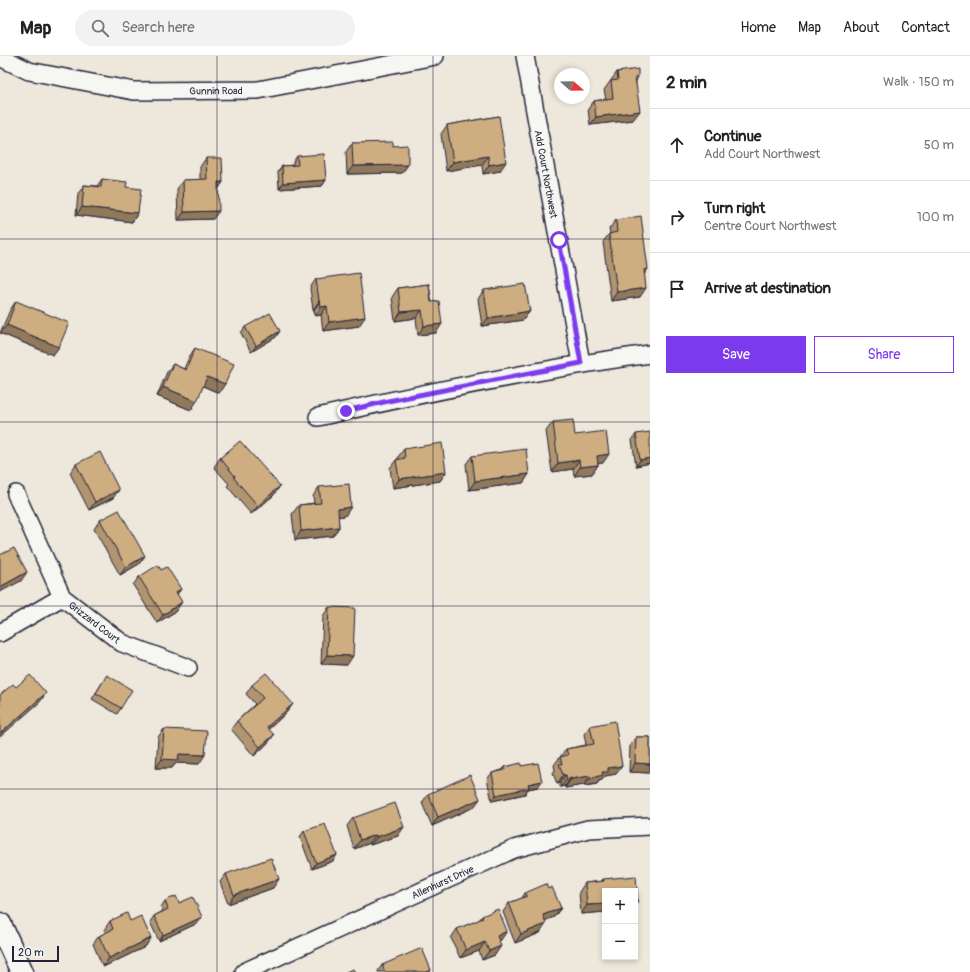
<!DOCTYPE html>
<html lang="en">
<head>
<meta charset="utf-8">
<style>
  :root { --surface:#fff; --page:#f2f2f2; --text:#222; --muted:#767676; --line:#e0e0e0; --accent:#7c3aed }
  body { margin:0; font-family:Pangolin,sans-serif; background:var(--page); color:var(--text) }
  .controls { position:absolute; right:12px; bottom:12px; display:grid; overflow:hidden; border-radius:0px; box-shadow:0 2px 6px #0003 }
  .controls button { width:36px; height:36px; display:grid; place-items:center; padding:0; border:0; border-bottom:1px solid var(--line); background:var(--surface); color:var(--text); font:20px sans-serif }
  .compass { position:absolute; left:554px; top:12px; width:36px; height:36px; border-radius:50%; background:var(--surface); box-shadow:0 2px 6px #0003; rotate:110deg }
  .scale { position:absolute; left:12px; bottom:10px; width:47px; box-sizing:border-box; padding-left:4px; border:2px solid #22223b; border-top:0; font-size:11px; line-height:14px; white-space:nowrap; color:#22223b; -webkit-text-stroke:3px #f6f6f2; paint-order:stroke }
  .stop { position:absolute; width:12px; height:12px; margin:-9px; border:3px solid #7c3aed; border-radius:50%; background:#fff }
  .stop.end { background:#7c3aed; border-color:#fff; box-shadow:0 1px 4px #0008 }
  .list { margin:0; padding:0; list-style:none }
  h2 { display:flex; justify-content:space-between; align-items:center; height:52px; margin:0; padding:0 16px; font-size:17px }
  h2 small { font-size:13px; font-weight:400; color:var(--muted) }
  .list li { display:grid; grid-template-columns:26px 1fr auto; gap:12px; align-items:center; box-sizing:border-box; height:72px; padding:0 16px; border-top:1px solid var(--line) }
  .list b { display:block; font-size:15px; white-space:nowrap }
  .list p { margin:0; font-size:13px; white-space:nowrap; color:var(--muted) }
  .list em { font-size:13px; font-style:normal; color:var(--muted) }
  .actions { display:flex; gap:8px; padding:12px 16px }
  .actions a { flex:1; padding:9px 0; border:1px solid var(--accent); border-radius:0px; text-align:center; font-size:14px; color:var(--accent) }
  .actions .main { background:var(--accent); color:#fff }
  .icon { flex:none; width:22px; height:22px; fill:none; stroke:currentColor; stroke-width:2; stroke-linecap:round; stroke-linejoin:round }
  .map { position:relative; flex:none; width:650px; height:916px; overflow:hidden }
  header { display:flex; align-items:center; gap:24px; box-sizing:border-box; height:56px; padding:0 20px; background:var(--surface); border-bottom:1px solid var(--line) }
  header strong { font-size:19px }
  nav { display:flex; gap:22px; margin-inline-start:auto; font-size:14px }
  .search { width:280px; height:36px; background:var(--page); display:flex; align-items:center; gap:10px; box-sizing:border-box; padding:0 14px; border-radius:22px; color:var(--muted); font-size:15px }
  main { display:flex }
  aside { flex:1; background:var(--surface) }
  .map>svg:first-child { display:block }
</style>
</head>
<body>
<header>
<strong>Map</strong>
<div class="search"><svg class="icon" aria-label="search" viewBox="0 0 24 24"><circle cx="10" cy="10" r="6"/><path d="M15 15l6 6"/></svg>Search here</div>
<nav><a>Home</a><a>Map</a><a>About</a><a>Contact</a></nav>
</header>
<main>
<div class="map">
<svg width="650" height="916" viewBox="0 0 650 916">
  <rect width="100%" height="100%" fill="#eee7db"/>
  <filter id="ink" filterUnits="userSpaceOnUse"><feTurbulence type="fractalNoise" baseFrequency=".025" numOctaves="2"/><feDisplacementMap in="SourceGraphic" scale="8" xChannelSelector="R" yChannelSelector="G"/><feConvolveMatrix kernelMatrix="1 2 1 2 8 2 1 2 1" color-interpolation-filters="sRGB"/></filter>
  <g filter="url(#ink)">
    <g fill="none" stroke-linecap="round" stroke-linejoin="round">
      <!-- minor casing -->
      <g stroke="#22223b" stroke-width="20">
        <g id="minor">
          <path id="s1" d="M525 0 581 307"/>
          <path id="s2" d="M0 1 29 15 134 35 258 34 435 0"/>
          <path d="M318 361C428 336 539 313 650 298"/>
          <path id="s3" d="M16 438 62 541 122 587 188 612"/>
          <path d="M0 577 62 541"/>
          <path id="s4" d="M244 916 514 793 588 773 650 770"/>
        </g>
      </g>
      <!-- tertiary casing -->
      <g stroke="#22223b" stroke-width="25">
        <path id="tertiary" d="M0 868 22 916"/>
      </g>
      <!-- minor -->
      <use href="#minor" stroke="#f6f6f2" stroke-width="17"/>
      <!-- tertiary -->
      <use href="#tertiary" stroke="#f6f6f2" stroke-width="22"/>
    </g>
    <!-- wall -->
    <g fill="#b1956f" stroke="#22223b">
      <path d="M617 16 638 21 636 25 633 64 590 69 588 53 594 45 606 43 604 34Z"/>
      <path d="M499 60 500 115 483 118 482 109 446 115 441 78 447 69Z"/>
      <path d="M352 87 393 90 402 117 347 118 346 96Z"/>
      <path d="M297 100 326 124 322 130 279 133 278 116 282 110 293 109V106Z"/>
      <path d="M206 102 223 126 218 133 213 163 178 164 177 133 183 124H200V111Z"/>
      <path d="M102 123 126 131 138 157 132 166 76 159 78 138 84 129 97 130Z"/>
      <path d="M616 164 644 219 640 241 611 245 603 186 609 178 610 177 609 173Z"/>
      <path d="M316 223 359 270 323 275 321 259 315 260 314 254H313L310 232Z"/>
      <path d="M429 228 436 277 418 279 416 262 395 265 392 241 398 232Z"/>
      <path d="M484 234 530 255 523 264 482 270 478 243Z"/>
      <path d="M16 245 53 299 0 277 10 254Z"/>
      <path d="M245 271 276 281 251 296 241 277Z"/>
      <path d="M195 292 219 337 203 330 191 354 157 340 167 316 173 308 184 313 189 301Z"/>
      <path d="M553 366 575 379 603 407H598V409L592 418 574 420 573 413 552 416 546 375Z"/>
      <path d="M636 378 650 407 636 410 632 384Z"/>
      <path d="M404 393 446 416 440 425 393 432 390 412 396 404 398 403V401Z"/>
      <path d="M472 400 529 418 523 427 469 434 466 408Z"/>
      <path d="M220 402 274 439 251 458 227 430 229 428 214 411Z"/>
      <path d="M76 408 113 442 89 454 70 417Z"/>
      <path d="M319 431 345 460H338L339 471 333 480 295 484 292 458 299 449 314 447 313 440Z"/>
      <path d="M100 464 139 508 120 519 94 473Z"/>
      <path d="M161 514 181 533 177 538 176 555 157 567 133 529 139 521Z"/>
      <path d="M329 551 347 609 321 608 323 560Z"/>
      <path d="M107 619 121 652 117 658 92 643Z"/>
      <path d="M252 629 287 656 269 673 268 687 254 700 231 673 237 665 255 648 246 638Z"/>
      <path d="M590 670 622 710 616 718 605 720 602 724 599 725 597 728 584 730V729L565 732V730L560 731V727L557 728 553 717 555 714 554 709 566 693 586 689 584 678Z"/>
      <path d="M164 673 199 708 176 707 172 712H156L158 681Z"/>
      <path d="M636 681H650V717L629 716 630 689Z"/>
      <path d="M521 710 538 731 528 733 525 738 492 745 487 723 492 717 502 714 505 711Z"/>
      <path d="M428 738 474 751 432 770 422 747Z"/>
      <path d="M353 762 398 780 370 789V787L354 793 347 770Z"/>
      <path d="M304 775 333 805 312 813 300 781Z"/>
      <path d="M226 818 273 832 228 848 220 826Z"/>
      <path d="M603 823 605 835V856L581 858 579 836 585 827 602 825Z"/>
      <path d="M548 833 561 852 554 861 545 864 540 877 515 887 503 856 509 847 522 842 525 837Z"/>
      <path d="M165 845 179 847 202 861 198 867 159 885 150 866 154 860 163 855 161 851Z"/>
      <path d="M482 860 501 884 499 885 495 899 482 904 479 895 460 902 451 882 457 873 479 864Z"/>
      <path d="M110 865H130L151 882 145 891 103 911 93 888 99 880 105 877 104 874Z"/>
      <path d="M382 909 431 914 430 916H378V915Z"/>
    </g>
    <!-- shaded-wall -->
    <g fill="#90795a" stroke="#22223b">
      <path d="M640 55 633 64 590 69 596 61Z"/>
      <path d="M488 100 482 109 446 115 453 106Z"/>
      <path d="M506 106 500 115 483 118 489 109Z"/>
      <path d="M408 109 402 117 347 118 353 110Z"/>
      <path d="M326 124 322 130 279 133 283 127Z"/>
      <path d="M218 126H223L217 135Z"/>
      <path d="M82 151 138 157 132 166 76 159Z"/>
      <path d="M219 155 213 163 178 164 184 156Z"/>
      <path d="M648 213 642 222 644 214Z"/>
      <path d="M646 232 640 241 611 245 617 236Z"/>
      <path d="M319 245H320L314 254H313Z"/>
      <path d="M327 250 321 259 315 260 321 251Z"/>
      <path d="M422 254 416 262 395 265 401 256Z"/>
      <path d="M530 255 523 264 482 270 488 262Z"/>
      <path d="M365 261 359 270 323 275 329 266Z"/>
      <path d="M442 268 436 277 418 279 424 270Z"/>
      <path d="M7 269 59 291 53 299 0 277Z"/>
      <path d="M280 275 276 281 251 296 256 290Z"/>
      <path d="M207 321 225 328 219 337 201 329Z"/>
      <path d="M163 331 197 345 191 354 157 340Z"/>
      <path d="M609 398 603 407 591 408 597 400Z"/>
      <path d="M650 402V407L636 410 640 404Z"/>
      <path d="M579 404 573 413 552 416 558 407Z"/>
      <path d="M598 409 592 418 574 420 580 411Z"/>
      <path d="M446 416 440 425 393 432 399 423Z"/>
      <path d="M529 418 523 427 469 434 475 425Z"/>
      <path d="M280 430 274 439 251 458 258 450Z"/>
      <path d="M119 434 113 442 89 454 95 446Z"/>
      <path d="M351 451 345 460 331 461 338 453Z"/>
      <path d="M339 471 333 480 295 484 301 475Z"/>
      <path d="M145 500 139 508 120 519 126 511Z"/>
      <path d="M27 516 21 525 0 536V531Z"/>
      <path d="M181 533 175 541 176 536Z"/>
      <path d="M182 546 176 555 157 567 163 559Z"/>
      <path d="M327 599 353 600 347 609 321 608Z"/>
      <path d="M46 637 40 646 0 681V678L1 677Z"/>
      <path d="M293 648 287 656 261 680 267 671Z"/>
      <path d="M274 679 268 687 254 700 260 691Z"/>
      <path d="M179 698 205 699 199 708 176 707 172 712H156L162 703Z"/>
      <path d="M635 707 650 708V717L629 716Z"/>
      <path d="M622 710 616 718 605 720 602 724 599 725 597 728 584 730 591 722 602 716 608 712Z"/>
      <path d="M563 719H566L560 727 557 728Z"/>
      <path d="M590 720 584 729 565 732 571 723Z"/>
      <path d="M571 722 565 730 560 731 567 723Z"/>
      <path d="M542 725 538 731 528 733 525 738 492 745 496 739 528 728Z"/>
      <path d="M480 743 474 751 432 770 438 761Z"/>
      <path d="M404 771 398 780 370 789 377 781Z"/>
      <path d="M376 779 370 787 354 793 360 784Z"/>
      <path d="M337 799 333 805 312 813 316 807Z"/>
      <path d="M279 823 273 832 228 848 234 839Z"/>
      <path d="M635 845H638L635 849Z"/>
      <path d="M605 848V856L581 858 587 849Z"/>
      <path d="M561 852 554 861 537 868 543 859Z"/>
      <path d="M202 861 198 867 159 885 163 879Z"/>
      <path d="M546 868 540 877 515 887 521 878Z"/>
      <path d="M507 875 501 884 491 888 497 880Z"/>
      <path d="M151 882 145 891 103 911 109 902Z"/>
      <path d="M485 886 479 895 460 902 466 894Z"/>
      <path d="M501 890 495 899 482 904 489 895Z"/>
    </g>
    <!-- building -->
    <g fill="#cead81" stroke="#22223b">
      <path d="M638 13V21H635L640 55 596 61 594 45 613 42 611 25 618 24 617 16Z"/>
      <path d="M499 60 506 106 489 109 488 100 453 106 447 69Z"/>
      <path d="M393 86V90L408 89V109L353 110 352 87Z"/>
      <path d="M324 98 326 124 283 127 282 110 298 109 297 100Z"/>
      <path d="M206 102H222L223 126H218L219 155 184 156 183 124 207 123Z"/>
      <path d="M102 123 127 126 126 131 141 133 138 157 82 151 84 129 101 131Z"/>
      <path d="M641 160 648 213 644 214 646 232 617 236 609 178 617 176 616 164Z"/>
      <path d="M359 217 365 261 329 266 327 250 321 251 320 245H319L316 223Z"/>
      <path d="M429 228 431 246 439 245 442 268 424 270 422 254 401 256 398 232Z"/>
      <path d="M525 228 530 255 488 262 484 234Z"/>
      <path d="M16 245 69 267 59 291 7 269Z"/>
      <path d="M270 257 280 275 256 290 245 271Z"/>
      <path d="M195 292 234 308 225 328 207 321 197 345 163 331 173 308 186 314Z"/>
      <path d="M573 364 575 379 606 375 609 398 597 400 598 409 580 411 579 404 558 407 553 366Z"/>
      <path d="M650 376V402L640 404 636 378Z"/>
      <path d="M240 385 280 430 258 450 234 422 235 420 220 402Z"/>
      <path d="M442 387 446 416 399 423 396 404 405 402 404 393Z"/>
      <path d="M526 393 529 418 475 425 472 400Z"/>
      <path d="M100 396 119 434 95 446 76 408Z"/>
      <path d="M349 428 351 451 338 453 339 471 301 475 299 449 321 447 319 431Z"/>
      <path d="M119 454 145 500 126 511 100 464Z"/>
      <path d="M14 492 27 516 0 531V499Z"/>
      <path d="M158 509 161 514 167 511 181 533 176 536 182 546 163 559 139 521Z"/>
      <path d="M329 551 355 552 353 600 327 599Z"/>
      <path d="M266 617 293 648 267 671 274 679 260 691 237 665 263 642 252 629Z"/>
      <path d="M30 619 46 637 1 677 0 675V639L13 628 16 631Z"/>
      <path d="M107 619 132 634 121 652 96 637Z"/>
      <path d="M615 665 622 710 608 712V716H602L603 719 591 722 590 720 571 723V722L567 723 566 719H563L559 708H562L560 701 568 699 566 693 594 688 590 670Z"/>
      <path d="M164 673 207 675 205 699 179 698 178 704 162 703Z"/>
      <path d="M636 681H650V708L635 707Z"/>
      <path d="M521 707V710L538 707 542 725 528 728 529 732 496 739 492 717 505 714V711Z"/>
      <path d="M470 719 480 743 438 761 428 738Z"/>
      <path d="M395 747 404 771 377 781 376 779 360 784 353 762Z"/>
      <path d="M325 768 337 799 316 807 304 775Z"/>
      <path d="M271 802 279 823 234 839 226 818Z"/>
      <path d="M636 820 638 845H635V835H605V848L587 849 585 827 604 825 603 823Z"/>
      <path d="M546 828 548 833 552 831 561 852 543 859 546 868 521 878 509 847 527 840 525 837Z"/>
      <path d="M176 840 179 847 193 841 202 861 163 879 154 860 168 853 165 845Z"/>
      <path d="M498 853 507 875 497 880 501 890 489 895 485 886 466 894 457 873 483 862 482 860Z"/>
      <path d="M127 857 130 865 141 860 151 882 109 902 99 880 113 873 110 865Z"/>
      <path d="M422 892 431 914 427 916H385L382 909Z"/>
      <path d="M353 913 355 916H346Z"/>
    </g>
  </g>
  <g fill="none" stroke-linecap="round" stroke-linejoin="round" filter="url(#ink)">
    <!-- route -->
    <path stroke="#7c3aed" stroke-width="5" d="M346 355 388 345 581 307 559 184"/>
  </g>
  <!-- grid -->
  <path fill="none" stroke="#22223b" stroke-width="1" stroke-opacity="0.55" d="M217 0V916M433 0V916M0 183H650M0 366H650M0 550H650M0 733H650"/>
  <g text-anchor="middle" stroke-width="4" stroke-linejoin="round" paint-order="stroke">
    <!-- street labels -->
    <g font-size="10" fill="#22223b" stroke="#f6f6f2">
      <text dy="4" stroke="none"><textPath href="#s2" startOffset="221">Gunnin Road</textPath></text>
      <text dy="4" stroke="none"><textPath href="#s1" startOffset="120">Add Court Northwest</textPath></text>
      <text dy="4" stroke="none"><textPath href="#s3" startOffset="154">Grizzard Court</textPath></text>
      <text dy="4" stroke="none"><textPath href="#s4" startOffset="218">Allenhurst Drive</textPath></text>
    </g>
  </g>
</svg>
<div class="controls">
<button>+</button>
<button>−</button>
</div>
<svg class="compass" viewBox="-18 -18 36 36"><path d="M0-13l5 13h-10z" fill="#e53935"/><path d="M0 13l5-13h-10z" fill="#767676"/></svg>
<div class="scale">20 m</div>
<div class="stop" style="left:559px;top:184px"></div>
<div class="stop end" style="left:346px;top:355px"></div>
</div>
<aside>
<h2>2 min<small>Walk · 150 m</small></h2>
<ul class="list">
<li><svg class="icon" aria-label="ahead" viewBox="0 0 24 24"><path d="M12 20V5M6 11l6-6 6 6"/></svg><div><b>Continue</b><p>Add Court Northwest</p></div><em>50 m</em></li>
<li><svg class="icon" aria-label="right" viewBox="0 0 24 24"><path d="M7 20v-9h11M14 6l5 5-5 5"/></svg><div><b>Turn right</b><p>Centre Court Northwest</p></div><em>100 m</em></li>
<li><svg class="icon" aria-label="arrive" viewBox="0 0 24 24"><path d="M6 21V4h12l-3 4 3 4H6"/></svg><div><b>Arrive at destination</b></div></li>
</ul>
<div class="actions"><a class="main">Save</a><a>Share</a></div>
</aside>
</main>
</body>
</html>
